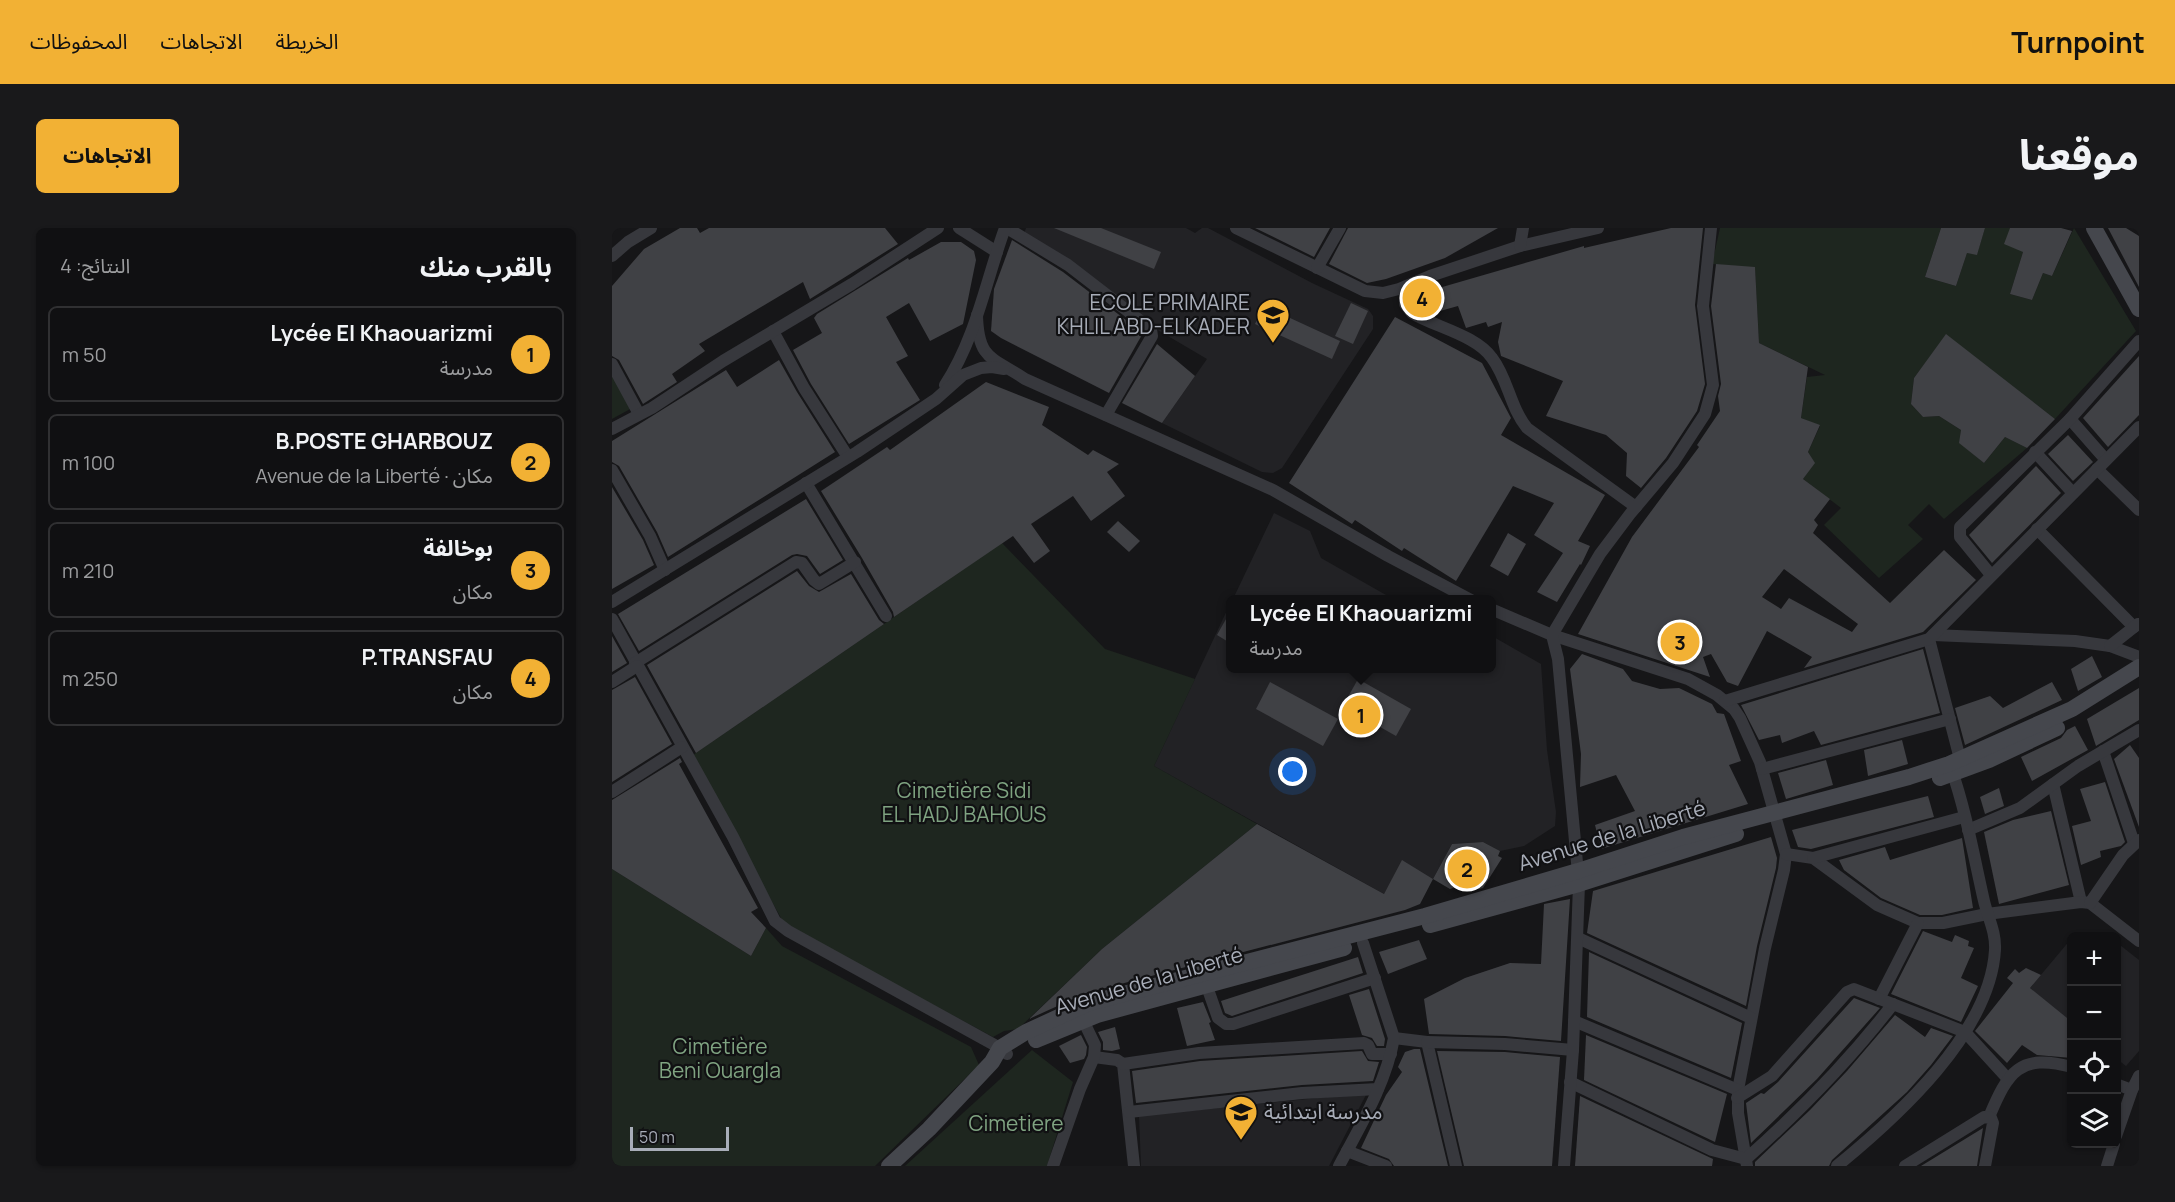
<!DOCTYPE html>
<html lang="ar">
<head>
<meta charset="utf-8">
<style>
  :root { --surface:#101012; --page:#19191b; --text:#f1f3f6; --muted:#9c9d9f; --line:#303032; --accent:#f2b134 }
  body { margin:0; font-family:Manrope,"Noto Sans Arabic",sans-serif; background:var(--page); color:var(--text); direction:rtl }
  .controls { position:absolute; right:18px; bottom:18px; display:grid; overflow:hidden; border-radius:9px; box-shadow:0 2px 4px #0004 }
  .controls button { width:54px; height:54px; display:grid; place-items:center; padding:0; border:0; border-bottom:2px solid var(--line); background:var(--surface); color:var(--text); font:30px sans-serif }
  .scale { position:absolute; left:18px; bottom:15px; width:99px; box-sizing:border-box; padding-left:6px; border:3px solid #a8adb8; border-top:0; font-size:16px; line-height:21px; white-space:nowrap; color:#a8adb8; -webkit-text-stroke:4px #111113; paint-order:stroke }
  .you { position:absolute; left:681px; top:544px; width:21px; height:21px; margin:-15px; border:4px solid #fff; border-radius:50%; background:#1a73e8; box-shadow:0 0 0 9px #1a73e833 }
  .badge { display:grid; place-items:center; width:39px; height:39px; border-radius:50%; background:var(--accent); color:#111; font-size:20px; font-weight:700 }
  .pin { position:absolute; translate:-50% -50%; border:3px solid #fff; box-shadow:0 2px 6px #0006 }
  .popup { position:absolute; left:614px; top:367px; width:270px; height:78px; box-sizing:border-box; display:grid; place-content:center; border-radius:9px; background:var(--surface); filter:drop-shadow(0 2px 4px #0005); font-size:20px; white-space:nowrap; color:var(--muted) }
  .popup b { font-size:22px; color:var(--text) }
  .popup::after { content:''; position:absolute; left:50%; top:100%; margin-left:-12px; border:12px solid transparent; border-top-color:var(--surface) }
  .list { margin:0; padding:0; list-style:none }
  h2 { display:flex; justify-content:space-between; align-items:center; height:78px; margin:0; padding:0 24px; font-size:26px }
  h2 small { font-size:20px; font-weight:400; color:var(--muted) }
  .list li { display:grid; grid-template-columns:39px 1fr auto; gap:18px; align-items:center; box-sizing:border-box; height:96px; margin:0 12px 12px; padding:0 12px; border:2px solid var(--line); border-radius:9px }
  .list b { display:block; font-size:22px; white-space:nowrap }
  .list p { margin:0; font-size:20px; white-space:nowrap; color:var(--muted) }
  .list em { font-size:20px; font-style:normal; color:var(--muted) }
  .icon { flex:none; width:33px; height:33px; fill:none; stroke:currentColor; stroke-width:2; stroke-linecap:round; stroke-linejoin:round }
  .map { position:relative; flex:none; width:1527px; height:938px; overflow:hidden; direction:ltr; border-radius:9px }
  header { display:flex; align-items:center; gap:36px; box-sizing:border-box; height:84px; padding:0 30px; background:var(--accent); color:#111 }
  header strong { font-size:28px }
  nav { display:flex; gap:33px; margin-inline-start:auto; font-size:21px }
  .intro { display:flex; align-items:center; justify-content:space-between; box-sizing:border-box; height:144px; padding:0 36px }
  h1 { margin:0; font-size:42px }
  .button { padding:15px 27px; border-radius:9px; background:var(--accent); color:#111; font-size:21px; font-weight:700 }
  main { display:flex; gap:36px; padding:0 36px }
  aside { flex:1; background:var(--surface); border-radius:9px; box-shadow:0 2px 4px #0004 }
  .map>svg:first-child { display:block }
</style>
</head>
<body>
<header>
<strong>Turnpoint</strong>
<nav><a>الخريطة</a><a>الاتجاهات</a><a>المحفوظات</a></nav>
</header>
<div class="intro"><h1>موقعنا</h1><a class="button">الاتجاهات</a></div>
<main>
<div class="map">
<svg width="1527" height="938" viewBox="0 0 1527 938">
  <rect width="100%" height="100%" fill="#161618"/>
  <!-- built -->
  <g fill="#222225">
    <path d="M414 0H574L583 5 590 0H596L700 55 756 81 761 88V101L670 240 661 245 650 244 550 195 595 131 522 88 411 9Z"/>
    <path d="M662 285 698 303 709 330 781 371H621Z"/>
    <path d="M618 376V440H879L880 408 929 436 935 522 944 584 943 598 912 618 888 623 871 614 840 616 821 651 791 633 772 666 542 538Z"/>
    <path d="M1459 711V794L1418 760Z"/>
    <path d="M1504 714 1527 732V823L1514 838 1505 831Z"/>
    <path d="M755 865 717 938H529L527 888Z"/>
  </g>
  <!-- green -->
  <g fill="#1e261f">
    <path d="M1108 0H1329L1313 49 1344 58 1355 25 1365 26 1373 0H1398L1411 24 1398 66 1420 72 1431 45 1440 48 1462 0 1524 103 1443 191 1334 107 1302 150 1299 176 1311 189 1327 188 1349 202 1348 215 1372 235 1393 209 1415 220 1332 291 1317 276 1296 297 1311 311 1267 350 1212 297 1229 280 1191 251 1202 235 1196 224 1208 198 1189 190 1195 149 1213 147 1147 115 1143 40 1100 36Z"/>
    <path d="M0 147 20 180 0 191Z"/>
    <path d="M390 315 493 421 583 451 542 538 645 596 490 721 406 801 392 803 381 809 173 697 78 529Z"/>
    <path d="M0 641 139 728 154 700 170 718 359 819 367 837 263 938H0Z"/>
    <path d="M420 822 461 854 435 938H293Z"/>
  </g>
  <!-- building -->
  <g fill="#404145" fill-rule="evenodd">
    <path d="M68 0H85L88 5 97 0H273L286 16 198 71 191 54 87 116 93 123 60 146 65 154 31 176 7 132 0 128V58L32 21Z"/>
    <path d="M442 0H489L549 24 542 41Z"/>
    <path d="M643 0H718L702 29Z"/>
    <path d="M736 0H886L833 30 774 51 755 55 717 36Z"/>
    <path d="M1059 0H1091L1083 77 1093 156 1085 183 1054 230 1029 260 1014 248 1015 225 994 207 934 188 951 153 889 128 886 114 890 94 876 99 874 94 854 100 846 78 828 83 824 70 809 79 802 66 811 61 813 64 972 18V20Z"/>
    <path d="M1329 0H1373L1365 27 1355 25 1344 58 1313 49Z"/>
    <path d="M1398 0H1449L1460 3 1440 48 1431 45 1420 72 1398 66 1411 24 1392 16Z"/>
    <path d="M1496 0H1514L1527 8V59Z"/>
    <path d="M400 12 451 44 531 105 497 165 389 110 379 103 382 61Z"/>
    <path d="M329 14H349L362 23 364 32 351 96 318 113 297 75 274 89 296 128 284 134 308 172 237 216 199 156 181 122 210 105 202 90 205 86 296 30 297 32Z"/>
    <path d="M1104 36 1143 39 1147 115 1196 139 1189 190 1208 197 1196 224 1203 235 1191 251 1218 271 1202 292 1206 297 1201 305 1278 375 1332 322 1364 352 1311 404 1192 440 1200 429 1155 403 1126 458 1115 454 1099 426 1091 429 1098 449 966 406 1020 309 1087 219 1085 217 1108 183 1106 168 1109 156 1099 78ZM1172 341 1246 396 1240 404 1177 370 1169 381 1150 369Z"/>
    <path d="M739 75 756 83 741 116 723 108Z"/>
    <path d="M652 78 728 113 720 131 643 96Z"/>
    <path d="M783 89 870 135 899 190 889 207 993 267 966 313 978 318 969 337 968 336 945 374 925 364 951 325 922 307 942 275 901 258 844 353 792 320 790 323 743 292 740 296 677 255Z"/>
    <path d="M1334 106 1443 191 1415 220 1393 209 1372 235 1347 215 1349 202 1327 188 1311 189 1299 176 1302 150Z"/>
    <path d="M545 116 583 148 550 195 510 175Z"/>
    <path d="M1527 128V187L1496 219 1471 190Z"/>
    <path d="M167 132 185 164 223 224 56 329 45 304 7 238 0 234V213L114 142 125 159Z"/>
    <path d="M374 154 437 179 430 197 476 227 481 222 507 236 495 244 513 268 479 293 461 268 419 296 438 323 422 335 401 308 282 389 281 384 250 330 209 263 275 219 278 222Z"/>
    <path d="M1456 207 1481 234 1461 253 1436 226Z"/>
    <path d="M1424 238 1449 265 1380 335 1357 307Z"/>
    <path d="M0 259 31 312 42 337 0 361Z"/>
    <path d="M194 271 231 332 208 346 195 328 185 326 180 327 27 423 6 386Z"/>
    <path d="M506 293 528 313 517 324 495 304Z"/>
    <path d="M896 305 914 316 896 348 878 338Z"/>
    <path d="M185 343 197 358 207 364 239 346 267 392 272 396 84 525 35 437Z"/>
    <path d="M618 384V415L605 407Z"/>
    <path d="M0 408 15 435 0 444Z"/>
    <path d="M1311 421 1328 485 1209 517 1202 503 1170 515 1168 507 1147 512 1129 477Z"/>
    <path d="M970 426 1011 441 1020 453 1048 461 1067 460 1100 476 1105 485 1112 486 1129 533 1117 537 1136 576 989 621 983 597 1023 583 1004 547 968 559 969 526 958 441Z"/>
    <path d="M1480 428 1490 449 1466 463 1459 441Z"/>
    <path d="M23 449 60 516 0 554V462Z"/>
    <path d="M746 451 799 481 784 508 731 478Z"/>
    <path d="M658 454 726 491 711 518 644 481Z"/>
    <path d="M1440 454 1450 472 1353 517 1343 480 1378 468 1391 480Z"/>
    <path d="M1527 460V492L1484 518 1475 491Z"/>
    <path d="M1463 498 1476 522 1420 553 1409 529 1449 510 1455 502Z"/>
    <path d="M1290 512 1296 536 1256 548 1252 522Z"/>
    <path d="M1518 517 1527 530V599L1502 531Z"/>
    <path d="M68 530 70 534 67 536 146 680 139 684 154 700 139 728 0 641V572Z"/>
    <path d="M1214 532 1221 557 1174 571 1166 545Z"/>
    <path d="M1493 554 1513 614 1509 618 1488 623 1489 629 1469 637 1460 598 1479 593 1468 561Z"/>
    <path d="M1387 560 1392 578 1373 586 1368 569Z"/>
    <path d="M1316 568 1322 589 1199 621 1186 619 1180 602Z"/>
    <path d="M1439 583 1457 657 1387 676 1372 604 1401 592Z"/>
    <path d="M645 596 772 666 790 632 821 651 808 676 793 682 474 765 417 791 490 721Z"/>
    <path d="M1159 609 1165 630 1164 640 1145 718 1134 778 975 705 981 663Z"/>
    <path d="M1350 610 1361 680 1330 687H1308L1269 670 1232 642 1227 632 1273 619 1278 632Z"/>
    <path d="M871 614 888 623 886 628 890 630 871 660 867 661 856 655 838 661 821 651 840 616Z"/>
    <path d="M958 671 949 813 893 808 817 806 812 771 853 750 898 735 929 736 932 676Z"/>
    <path d="M1311 703 1340 714 1343 707 1357 713 1356 718 1362 720 1349 750 1366 758 1349 794 1279 766Z"/>
    <path d="M807 712 815 731 776 746 767 724Z"/>
    <path d="M977 724 1130 795 1119 850 975 789Z"/>
    <path d="M746 729 751 745 620 788 613 785 609 773Z"/>
    <path d="M1414 740 1429 747 1418 760 1460 794V830L1425 827 1410 817 1395 835 1363 803 1401 755 1395 750 1403 741 1407 745Z"/>
    <path d="M757 761 773 811 772 818H765L760 810 750 807 737 767Z"/>
    <path d="M1242 770 1268 780 1205 851 1139 915 1134 875 1149 865 1152 866 1166 854Z"/>
    <path d="M591 774 599 794 597 795 603 812 575 818 565 780Z"/>
    <path d="M1283 787 1313 809 1319 800 1341 808 1319 837 1295 864 1220 932 1217 938H1143V934L1198 882 1235 843Z"/>
    <path d="M503 799 508 821 500 823 491 822V814L486 804Z"/>
    <path d="M469 807 475 819 474 827 472 831 458 835 447 818Z"/>
    <path d="M974 807 1115 866 1103 914 972 852Z"/>
    <path d="M802 821H808L836 938H782L777 931 749 920 774 867 790 844 786 839 793 824Z"/>
    <path d="M750 823 756 833 767 834 761 853 690 857 524 875 520 843 588 833Z"/>
    <path d="M825 823 893 824 948 829 940 938H852Z"/>
    <path d="M968 868 1101 931 1100 938H963Z"/>
    <path d="M1371 900 1365 938H1309Z"/>
  </g>
  <g fill="none" stroke-linecap="round" stroke-linejoin="round">
    <!-- street -->
    <g stroke="#37383d" stroke-width="12">
      <path d="M347 0 385 24"/>
      <path d="M395 0 456 37 539 101 540 108 494 187"/>
      <path d="M624 0 753 63 771 65 787 61 818 48 908 18 986 0"/>
      <path d="M908 18 911 0"/>
      <path d="M0 28 16 14 39 0"/>
      <path d="M705 40 728 0"/>
      <path d="M793 59V76L800 85C823 99 864 107 880 130 896 151 898 179 915 200L1024 279"/>
      <path d="M365 87C366 132 380 129 413 151L661 262 776 328 859 372"/>
      <path d="M161 103 192 160 236 229"/>
      <path d="M0 136 27 186"/>
      <path d="M333 157C364 110 374 52 393 0"/>
      <path d="M1458 191 1494 232"/>
      <path d="M0 201 40 180 111 133 240 56 326 0"/>
      <path d="M1423 224 1461 265"/>
      <path d="M1485 241 1527 282"/>
      <path d="M0 242 38 308 53 342"/>
      <path d="M194 255 274 388"/>
      <path d="M1425 301 1522 399"/>
      <path d="M1379 347 1348 309V299L1458 191 1527 113"/>
      <path d="M0 374 245 224 324 171 351 147 369 140 380 139 392 141"/>
      <path d="M879 381 940 407 1076 451 1105 467 1122 481 1128 490 1148 534 1174 626 1172 642 1153 720 1126 862V885L1135 938"/>
      <path d="M0 391 121 609 163 693 176 703 388 820 395 826"/>
      <path d="M1321 407 1463 413 1498 418 1527 429"/>
      <path d="M1317 411 1348 531"/>
      <path d="M1498 418 1526 396"/>
      <path d="M23 435 184 334 190 335 202 352 207 356 243 334"/>
      <path d="M0 454 25 438"/>
      <path d="M1113 473 1317 411 1527 199"/>
      <path d="M1491 523 1522 615"/>
      <path d="M1150 541 1338 491"/>
      <path d="M1441 556 1469 674"/>
      <path d="M0 564 70 519"/>
      <path d="M1356 602 1408 580 1466 538 1527 502"/>
      <path d="M1174 626 1201 630 1265 677 1306 695H1331L1375 686 1469 674 1478 675 1527 713"/>
      <path d="M1201 630 1352 589"/>
      <path d="M1478 675 1511 627 1527 612"/>
      <path d="M966 710 1139 790"/>
      <path d="M592 750 606 790 614 796H621L763 750"/>
      <path d="M1267 771 1306 695"/>
      <path d="M962 793 1126 862"/>
      <path d="M782 810 815 814 844 938"/>
      <path d="M815 814 893 816 961 822"/>
      <path d="M482 829 505 832 511 836 522 938"/>
      <path d="M511 836 587 825 752 815 756 817 760 826H779"/>
      <path d="M958 854 1100 922 1134 931C1188 883 1237 833 1281 776"/>
      <path d="M1504 856 1520 862"/>
      <path d="M1125 870 1160 848 1235 764 1242 761 1353 804 1396 851"/>
      <path d="M517 884 690 865 766 861"/>
      <path d="M1377 889C1396 844 1407 825 1460 839"/>
      <path d="M1504 908 1520 862 1527 848"/>
      <path d="M735 923 774 938"/>
      <path d="M441 938 468 861 482 829 483 817 471 792"/>
      <path d="M727 938C748 898 774 856 782 810L751 715"/>
      <path d="M952 938 961 822 967 656 946 431 940 407 988 326 1018 286 1061 235 1093 186 1101 157 1091 78 1099 0"/>
      <path d="M1225 938C1286 888 1378 805 1383 722 1384 704 1376 690 1372 673 1362 629 1354 583 1339 540"/>
      <path d="M1293 938 1372 889 1379 890 1381 895 1373 938"/>
      <path d="M1495 938 1502 916"/>
    </g>
    <!-- secondary -->
    <g stroke="#45474d" stroke-width="16">
      <path d="M1482 0 1527 81"/>
      <path d="M1328 550 1377 532 1445 500"/>
      <path d="M818 697 967 656 1124 606"/>
      <path d="M424 812 485 787 732 720"/>
      <path d="M277 938 317 901 380 834 388 820 414 804 477 775 813 688 966 643 1071 609 1297 549 1337 536 1460 481 1527 439"/>
    </g>
  </g>
  <!-- icons -->
  <defs>
    <g id="school-pin" transform="scale(1.725)"><path d="M0 17L-7.5 6A9.5 9.5 0 1 1 7.5 6Z" fill="#f2b134" stroke="#111113"/><path d="M0-5L7-2L0 1L-7-2ZM-4 1L0 2.5L4 1V4Q0 6-4 4Z" fill="#111"/></g>
  </defs>
  <g fill-rule="evenodd">
    <use href="#school-pin" x="661" y="87"/>
    <use href="#school-pin" x="629" y="884"/>
  </g>
  <g text-anchor="middle" stroke-width="4.5" stroke-linejoin="round" paint-order="stroke">
    <!-- poi labels -->
    <g font-size="21" fill="#a8adb8" stroke="#111113" text-anchor="end">
      <text x="638" y="82">ECOLE PRIMAIRE<tspan x="638" dy="24">KHLIL ABD-ELKADER</tspan></text>
      <text x="652" y="891" text-anchor="start">مدرسة ابتدائية</text>
    </g>
    <!-- park labels -->
    <g font-size="21" fill="#7fa381" stroke="#111113">
      <text x="352" y="570">Cimetière Sidi<tspan x="352" dy="24">EL HADJ BAHOUS</tspan></text>
      <text x="108" y="826">Cimetière<tspan x="108" dy="24">Beni Ouargla</tspan></text>
      <text x="404" y="903">Cimetiere</text>
    </g>
    <!-- street labels -->
    <g font-size="21" fill="#a8adb8" stroke="#111113">
      <text transform="translate(1000 608) rotate(-17)" y="7">Avenue de la Liberté</text>
      <text transform="translate(537 753) rotate(-16)" y="7">Avenue de la Liberté</text>
    </g>
  </g>
</svg>
<div class="controls">
<button>+</button>
<button>−</button>
<button><svg class="icon" aria-label="locate" viewBox="0 0 24 24"><circle cx="12" cy="12" r="6"/><path d="M12 2v4M12 18v4M2 12h4M18 12h4"/></svg></button>
<button><svg class="icon" aria-label="layers" viewBox="0 0 24 24"><path d="M12 4l9 5-9 5-9-5zM3 14l9 5 9-5"/></svg></button>
</div>
<div class="scale">50 m</div>
<div class="you"></div>
<div class="pin badge" style="left:749px;top:487px">1</div>
<div class="popup"><b>Lycée El Khaouarizmi</b>مدرسة</div>
<div class="pin badge" style="left:855px;top:641px">2</div>
<div class="pin badge" style="left:1068px;top:414px">3</div>
<div class="pin badge" style="left:810px;top:70px">4</div>
</div>
<aside>
<h2>بالقرب منك<small>النتائج: 4</small></h2>
<ul class="list">
<li><span class="badge">1</span><div><b>Lycée El Khaouarizmi</b><p>مدرسة</p></div><em>50 m</em></li>
<li><span class="badge">2</span><div><b>B.POSTE GHARBOUZ</b><p>مكان · Avenue de la Liberté</p></div><em>100 m</em></li>
<li><span class="badge">3</span><div><b>بوخالفة</b><p>مكان</p></div><em>210 m</em></li>
<li><span class="badge">4</span><div><b>P.TRANSFAU</b><p>مكان</p></div><em>250 m</em></li>
</ul>
</aside>
</main>
</body>
</html>
